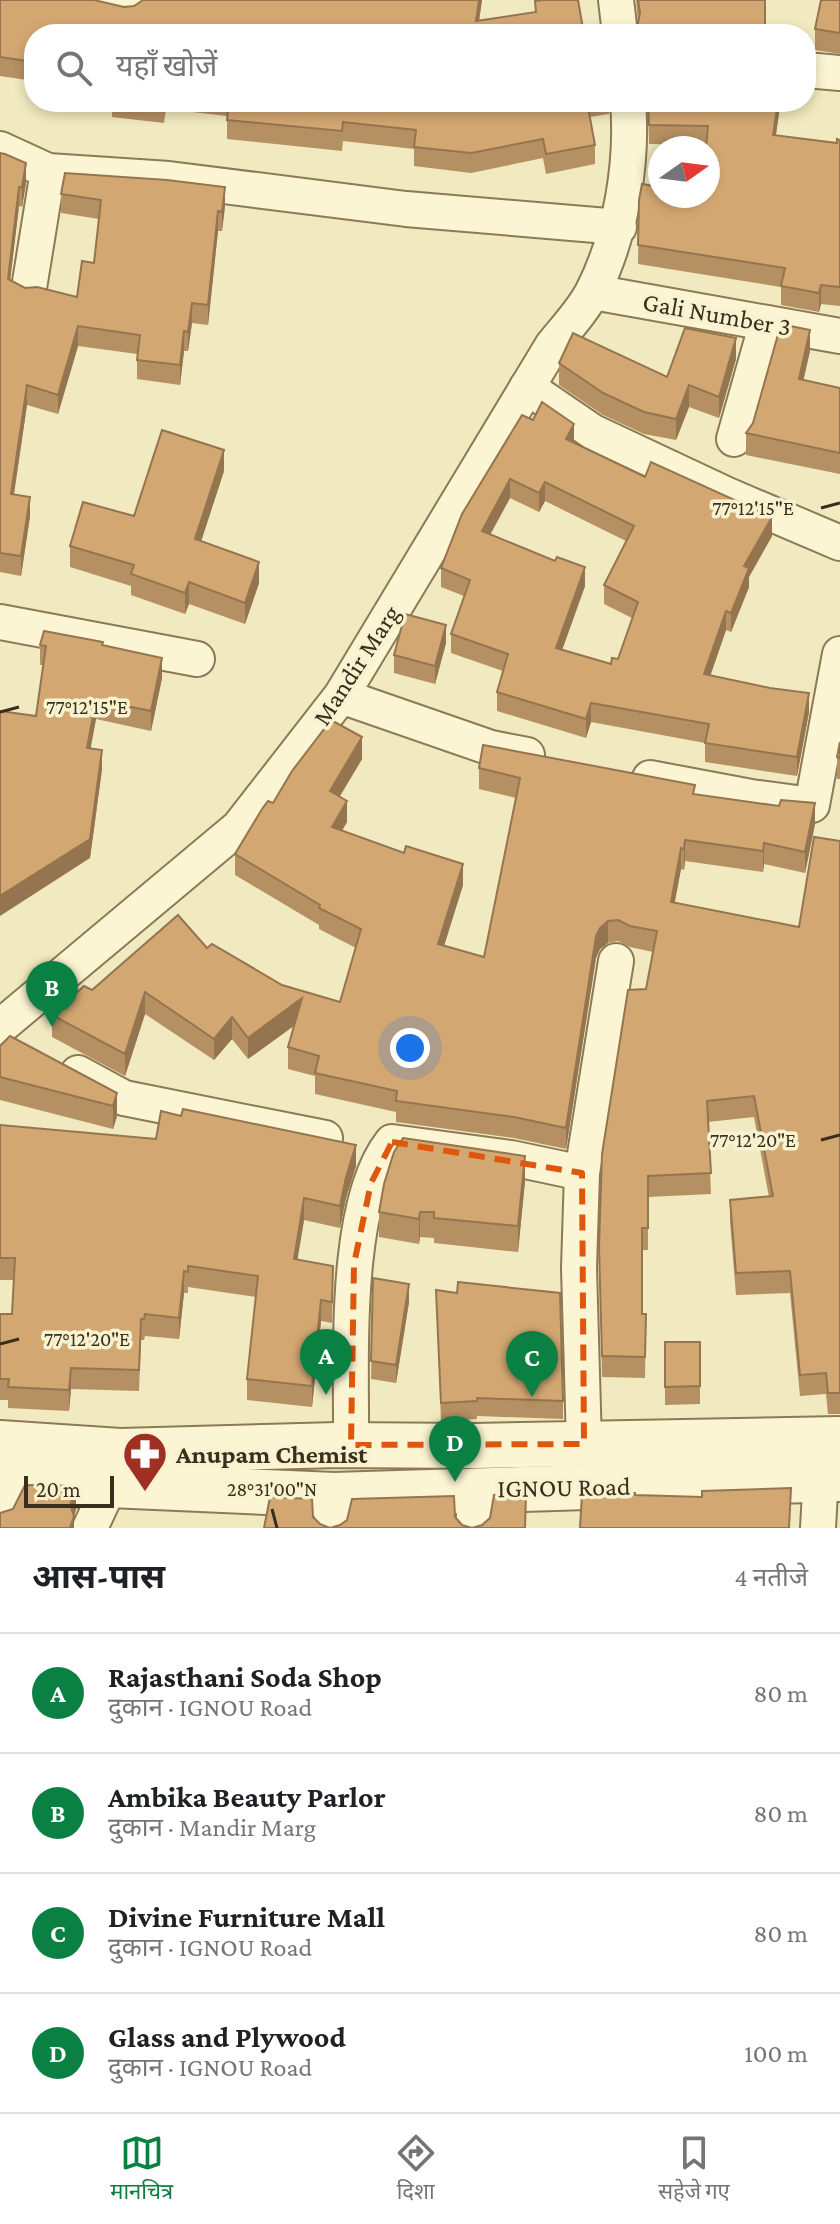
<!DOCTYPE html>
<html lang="hi">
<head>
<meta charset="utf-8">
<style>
  :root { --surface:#fff; --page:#f6f6f6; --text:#202124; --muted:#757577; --line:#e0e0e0; --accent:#0b8043 }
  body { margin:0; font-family:"Crimson Pro","Noto Sans Devanagari",serif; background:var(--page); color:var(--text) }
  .compass { position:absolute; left:648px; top:136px; width:72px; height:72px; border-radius:50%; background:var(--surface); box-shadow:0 4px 12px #0003; rotate:76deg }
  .scale { position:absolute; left:24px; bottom:20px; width:90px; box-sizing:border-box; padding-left:8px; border:4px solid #3a2e1c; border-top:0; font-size:22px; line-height:28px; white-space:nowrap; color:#3a2e1c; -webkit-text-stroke:6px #f8f2d0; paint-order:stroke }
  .you { position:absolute; left:410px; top:1048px; width:28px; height:28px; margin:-20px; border:6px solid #fff; border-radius:50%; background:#1a73e8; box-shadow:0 0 0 12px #1a73e833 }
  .badge { display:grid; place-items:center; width:52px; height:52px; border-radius:50%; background:var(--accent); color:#fff; font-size:26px; font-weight:700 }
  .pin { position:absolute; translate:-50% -66px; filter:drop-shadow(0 2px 4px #0008) }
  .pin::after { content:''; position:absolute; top:42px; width:28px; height:24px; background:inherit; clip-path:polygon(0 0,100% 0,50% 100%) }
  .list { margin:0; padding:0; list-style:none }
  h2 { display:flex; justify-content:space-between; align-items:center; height:104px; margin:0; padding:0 32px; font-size:34px }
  h2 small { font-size:26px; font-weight:400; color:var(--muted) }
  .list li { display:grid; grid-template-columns:52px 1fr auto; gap:24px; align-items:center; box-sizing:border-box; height:120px; padding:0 32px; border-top:2px solid var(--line) }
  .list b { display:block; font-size:30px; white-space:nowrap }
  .list p { margin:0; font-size:26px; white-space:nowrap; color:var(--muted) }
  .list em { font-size:26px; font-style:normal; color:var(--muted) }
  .icon { flex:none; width:44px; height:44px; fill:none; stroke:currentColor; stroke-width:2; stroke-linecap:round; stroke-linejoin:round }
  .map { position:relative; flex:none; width:840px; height:1528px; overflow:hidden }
  .search { position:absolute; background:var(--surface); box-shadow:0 4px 12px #0003; left:24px; right:24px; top:24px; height:88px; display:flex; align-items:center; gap:20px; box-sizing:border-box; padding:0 28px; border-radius:32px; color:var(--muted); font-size:30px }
  .sheet { height:584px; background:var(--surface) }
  nav { display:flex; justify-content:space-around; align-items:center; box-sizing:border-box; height:112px; border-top:2px solid var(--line); background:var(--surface); font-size:22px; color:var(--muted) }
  nav a { display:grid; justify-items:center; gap:4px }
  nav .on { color:var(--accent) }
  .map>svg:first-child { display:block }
</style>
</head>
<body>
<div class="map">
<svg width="840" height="1528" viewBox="0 0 840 1528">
  <rect width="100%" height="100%" fill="#f1e9bf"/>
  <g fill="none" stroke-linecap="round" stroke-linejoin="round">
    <!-- minor casing -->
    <g stroke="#8c7a56" stroke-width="38">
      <g id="minor">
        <path d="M91 0 127 7"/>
        <path d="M616 0 620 34"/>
        <path d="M806 70 840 73"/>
        <path d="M0 149 48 171 169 179 406 209 619 227"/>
        <path d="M29 288 48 171"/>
        <path d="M593 292 840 336"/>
        <path d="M527 387 593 432 725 494 840 543"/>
        <path d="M734 439 767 323"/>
        <path d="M0 622 197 659"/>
        <path d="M341 696 491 748 527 755"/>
        <path d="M650 778 751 797 812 805 840 654"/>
        <path d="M0 1027 239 827 341 696 552 346C566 328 583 311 593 291 621 236 633 163 628 102"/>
        <path d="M78 1073 124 1098 325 1138"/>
        <path d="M584 1444 579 1268 582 1173 616 961"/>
        <path d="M351 1445C352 1366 342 1204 392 1142L511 1158 582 1173"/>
        <path d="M0 1518 14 1485"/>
        <path d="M90 1528 110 1485"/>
        <path d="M331 1528 334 1495"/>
        <path d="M473 1528 476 1489"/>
        <path d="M818 1528 822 1456"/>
      </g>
    </g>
    <!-- tertiary casing -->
    <g stroke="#8c7a56" stroke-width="48">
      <g id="tertiary">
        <path d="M0 1443 120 1451 338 1445 475 1446 840 1439"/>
        <path d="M0 1484 110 1485 334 1495 840 1479"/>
      </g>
    </g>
    <!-- minor -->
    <use href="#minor" stroke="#fbf5d3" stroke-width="34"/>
    <!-- tertiary -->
    <use href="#tertiary" stroke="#fbf5d3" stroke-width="44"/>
  </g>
  <!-- wall -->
  <g fill="#b59062" fill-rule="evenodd">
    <path d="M0 0 124 7 134 6 143 0H482L479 21 535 12V1L584 34H34V81L0 76Z"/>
    <path d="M636 0H765L638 23Z"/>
    <path d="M840 0V54L815 50V29Z"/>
    <path d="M61 102H610L609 114 590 117 595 145V164L546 174 543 158 471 173 414 166V149L343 141 342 151 227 139V116L166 109 164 123 112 117V110L61 104Z"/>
    <path d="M648 102H779V113L776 135 837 143 840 140V306L821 304 819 312 781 305V287L638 264 639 200 708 196 706 145 649 144Z"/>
    <path d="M0 153 26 183 22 207 19 206 10 280 25 288 77 297 94 263 99 219 61 213V194L225 206 222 231H218L208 325 192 323 188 351H184L180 385 137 379V354L78 346 58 414 27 405 14 494 30 516 21 576 0 572Z"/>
    <path d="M810 351 803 380 840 388V474L746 455V433Z"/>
    <path d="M736 359 719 418 689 407 676 440 644 434 603 415 559 385V363L667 377Z"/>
    <path d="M522 415 574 443 772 536 749 577V587L731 632 726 630 710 676 809 712 797 776 705 762V743L591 722 586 738 497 711V692L503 671 451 653V634L464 596 441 587V568ZM510 498 539 512 545 501 626 541 604 585V604L632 618 618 659 611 664 562 650 585 586 490 534Z"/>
    <path d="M224 471 201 541 259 583 245 624 189 604 185 614 131 595V586L70 567V546L134 516Z"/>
    <path d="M446 643 435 684 394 673V655Z"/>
    <path d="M40 645H103L162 678 151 731 96 719 90 748 102 769 90 858 36 716 43 665H40Z"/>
    <path d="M840 742V779H837V757Z"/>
    <path d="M362 759 339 797 347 822 342 830 463 885 444 946 484 957 516 798 479 789V768L695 795 815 824 805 873 764 864 763 872 685 861 684 870 681 869 674 903 799 927 840 841V1414H828L826 1394 800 1396 790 1293 736 1295 730 1221V1200L769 1197 754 1117 708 1122 711 1194 648 1197V1250H642V1314H646L645 1378 602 1377 599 1247 653 952 630 947 618 941 608 943 600 949 596 958 566 1149 514 1138 396 1122V1112L315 1094V1076L288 1069V1047L295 1025 248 1059 232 1039 214 1060 145 1014 125 1076 52 1037V1015L92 990 207 948 282 985 340 1002 356 948 319 929V925L235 875V854L273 803Z"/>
    <path d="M0 1046 117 1093V1116L113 1129 0 1100Z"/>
    <path d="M0 1125 356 1166 346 1198 340 1228 304 1220 297 1260 333 1287 332 1323 321 1321 312 1407 247 1400V1379L256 1297 188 1287V1293H184L179 1339 145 1336 144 1340H141L139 1391 71 1389 69 1411 8 1408V1400H0V1314H12L14 1280H0Z"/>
    <path d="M525 1181 518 1252 434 1243V1238L420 1237 419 1244 379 1237V1212Z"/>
    <path d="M373 1278 409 1302 396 1383 371 1379Z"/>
    <path d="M436 1290 563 1401V1419L477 1416V1419L441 1421Z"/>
    <path d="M665 1342H700V1404L665 1405Z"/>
  </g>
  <!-- shaded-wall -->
  <g fill="#947550">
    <path d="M479 0H482L477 34 476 21Z"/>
    <path d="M778 102H779V113L773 154V135Z"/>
    <path d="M26 163V183L22 207V187Z"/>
    <path d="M19 187V206L8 298V279Z"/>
    <path d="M225 187V206L222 231V212Z"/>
    <path d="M218 211V231L208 325V305Z"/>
    <path d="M821 285V304L819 312V293Z"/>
    <path d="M192 303V323L188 351V332Z"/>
    <path d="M78 326V346L58 414V395Z"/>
    <path d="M810 330V351L799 400V379Z"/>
    <path d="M184 331V351L180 385V365Z"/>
    <path d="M736 338V359L719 418V397Z"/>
    <path d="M27 385V405L11 513V494Z"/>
    <path d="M689 385V407L676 440V419Z"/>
    <path d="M574 424V443L566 439Z"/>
    <path d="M224 450V471L195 560V539Z"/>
    <path d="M510 479V498L482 550V531Z"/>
    <path d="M545 482V501L539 512V493Z"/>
    <path d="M30 497V516L21 576V556Z"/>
    <path d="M772 517V536L749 577V587L731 632V613L744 566Z"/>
    <path d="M259 562V583L245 624V603Z"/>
    <path d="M585 567V586L556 667V648Z"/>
    <path d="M189 582V604L185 614V593Z"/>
    <path d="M726 611V630L704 694V674Z"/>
    <path d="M446 625V643L435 684V666Z"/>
    <path d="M162 658V678L151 731V711Z"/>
    <path d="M809 693V712L797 776V757Z"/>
    <path d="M96 700V719L87 768V748Z"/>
    <path d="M591 703V722L586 738V719Z"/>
    <path d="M362 737V759L330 813V791Z"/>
    <path d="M102 750V769L90 858 0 916V896Z"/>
    <path d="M347 801V822L332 848V827Z"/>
    <path d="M815 803V824L805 873V852Z"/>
    <path d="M685 840V861L684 870V849Z"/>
    <path d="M764 843V864L763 872V851Z"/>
    <path d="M681 848V869L671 923V902Z"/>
    <path d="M463 864V885L438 965V944Z"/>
    <path d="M608 921V943L600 949 596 958 566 1149V1128L596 936 600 928Z"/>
    <path d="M145 992V1014L125 1076V1054Z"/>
    <path d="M302 998V1020L248 1059V1038Z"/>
    <path d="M232 1017V1039L214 1060V1039Z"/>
    <path d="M117 1093V1116L113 1129V1106Z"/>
    <path d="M356 1145V1166L346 1198 340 1228V1206L346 1177Z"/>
    <path d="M525 1156V1181L518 1252V1226Z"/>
    <path d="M304 1198V1220L294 1281V1259Z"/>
    <path d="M420 1212V1237L419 1244V1219Z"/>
    <path d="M184 1271V1293L179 1339V1318Z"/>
    <path d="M409 1284V1302L396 1383V1365Z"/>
    <path d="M321 1300V1321L312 1407V1386Z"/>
    <path d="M71 1368V1389L69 1411V1390Z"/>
    <path d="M76 1486V1510L73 1520 74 1516V1528H70V1505Z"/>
  </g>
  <!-- building -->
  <g fill="#d3a772" stroke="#947550" stroke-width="2" fill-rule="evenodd">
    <path d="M0 0H94L124 7 134 6 143 0H479L476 21 536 12 535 1 543 0H578L584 34H34V62L0 57Z"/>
    <path d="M638 0H765V34H629V32L638 23 640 13Z"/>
    <path d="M821 0H840V33L815 29Z"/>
    <path d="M229 102H587L595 145 546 154 543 139 471 153 414 147 416 130 343 122 342 131 227 120Z"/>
    <path d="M648 102H778L773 135 837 143V139L840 140V287L821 285 819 293 781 286 785 268 638 245 639 200 642 184 660 187V196H708V148H706L708 126 649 125Z"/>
    <path d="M0 153 5 154 26 163 22 187H19L8 279 25 288 37 287 77 297 82 261 94 263 101 200 61 194 65 173 167 180 225 187 222 212 218 211 208 305 192 303 188 332 184 331 180 365 137 360 140 335 78 326 58 395 27 385 11 494 30 497 21 556 0 553Z"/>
    <path d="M781 324 810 330 799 379 840 388V453L746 433 753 423Z"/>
    <path d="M685 328 736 338 719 397 689 385 676 419 644 412 603 393 559 363 573 333 667 377Z"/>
    <path d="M542 402 574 424 566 439 645 477 651 462 772 517 744 566 749 568 731 613 726 611 704 674 770 688 809 693 797 757 705 743 709 724 591 703 586 719 497 692 508 654 451 634 470 580 441 568 462 514 522 415 533 420ZM510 479 539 493 545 482 634 526 604 585 638 602 618 659 612 658 611 664 556 648 585 567 557 557 555 561 482 531Z"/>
    <path d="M162 430 224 450 195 539 259 562 245 603 189 582 185 593 131 574 134 565 70 546 83 502 134 516Z"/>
    <path d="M405 614 446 625 435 666 394 655Z"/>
    <path d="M44 631 103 642 102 645 162 658 151 711 96 700 87 748 102 750 90 839 0 896V711L36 716 46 646 40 645Z"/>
    <path d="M331 720 362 737 330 791 347 801 332 827 404 853 406 846 463 864 438 944 484 957 520 778 479 768 483 745 695 785 693 794 779 806 781 800 815 803 805 852 764 843 763 851 685 840 684 849 681 848 671 902 799 927 814 837 840 841V1393H828L826 1373 800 1375 790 1271 736 1273 730 1200 773 1196 754 1096 707 1101 711 1173 648 1176V1228H642V1314H646L645 1357 602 1356 599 1247 602 1154 628 990 646 989 657 931 630 926 618 920 608 921 600 928 596 936 566 1128 514 1117 396 1101 397 1091 315 1073 319 1056 288 1047 302 998 248 1038 232 1017 214 1039 145 992 125 1054 52 1015 84 986 92 990 178 915 207 948 212 944 282 985 340 1002 361 929 319 908 320 905 235 854 262 809 268 801 273 803 292 771Z"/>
    <path d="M840 742V758L837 757Z"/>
    <path d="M10 1036 117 1093 113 1106 0 1077V1046Z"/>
    <path d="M183 1109 356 1145 346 1177 340 1206 304 1198 294 1259 333 1266 332 1302 321 1300 312 1386 247 1379 258 1276 188 1266V1272L184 1271 179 1318 145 1314 144 1319H141L139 1370 71 1368 69 1390 8 1387 9 1379H0V1314H12L15 1258H0V1125L156 1139 161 1111 181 1116Z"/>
    <path d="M403 1138 525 1156 518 1226 434 1218V1212H420L419 1219 379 1212 384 1184 394 1152Z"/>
    <path d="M373 1278 409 1284 396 1365 371 1361Z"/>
    <path d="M458 1282 560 1293 563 1401 477 1398V1401L441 1403 436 1290 457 1293Z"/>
    <path d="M665 1342H700V1386L665 1387Z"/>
    <path d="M25 1485 76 1486 70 1505 74 1516 70 1528H0V1513L13 1509Z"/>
    <path d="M791 1488 789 1528H580L582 1494 635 1493V1495L702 1497V1491Z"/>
    <path d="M526 1494 525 1528H264L270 1497 312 1499 313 1517 320 1524 330 1528 340 1525 347 1520 352 1499 454 1496 455 1517 462 1525 472 1528 482 1525 490 1518 494 1495Z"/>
  </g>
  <!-- marked area -->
  <path fill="none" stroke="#df570d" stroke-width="6" stroke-dasharray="16 10" stroke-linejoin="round" d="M392 1142 582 1173 584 1444 351 1445 354 1264 371 1183Z"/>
  <!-- ticks -->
  <path fill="none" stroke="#3a2e1c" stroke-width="3" d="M821 508 840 503M0 712 19 707M821 1140 840 1135M0 1344 19 1339M272 1509 277 1528"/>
  <!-- icons -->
  <defs>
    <g id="pharmacy-pin" transform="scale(2.3)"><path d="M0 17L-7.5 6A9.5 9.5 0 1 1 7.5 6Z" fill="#a03021" stroke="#f8f2d0"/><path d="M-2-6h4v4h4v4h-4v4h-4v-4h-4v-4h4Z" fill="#fff"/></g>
  </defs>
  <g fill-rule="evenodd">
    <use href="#pharmacy-pin" x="145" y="1454"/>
  </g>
  <g text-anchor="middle" stroke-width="7" stroke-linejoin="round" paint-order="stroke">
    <!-- street labels -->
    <g font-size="26" fill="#3a2e1c" stroke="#f8f2d0">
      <text transform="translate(717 314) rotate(10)" y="9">Gali Number 3</text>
      <text transform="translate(356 665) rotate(-57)" y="9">Mandir Marg</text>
      <text transform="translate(564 1487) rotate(-1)" y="9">IGNOU Road</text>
    </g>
    <!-- poi labels -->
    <g font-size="26" font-weight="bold" fill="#3a2e1c" stroke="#f8f2d0" text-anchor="start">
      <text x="176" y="1463">Anupam Chemist</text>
    </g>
  </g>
  <g font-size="20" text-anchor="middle" fill="#3a2e1c" stroke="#f8f2d0" stroke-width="7" stroke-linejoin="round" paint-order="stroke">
    <text x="753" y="515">77°12'15"E</text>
    <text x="87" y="714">77°12'15"E</text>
    <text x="753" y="1147">77°12'20"E</text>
    <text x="87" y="1346">77°12'20"E</text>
    <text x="272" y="1496">28°31'00"N</text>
  </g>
</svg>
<svg class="compass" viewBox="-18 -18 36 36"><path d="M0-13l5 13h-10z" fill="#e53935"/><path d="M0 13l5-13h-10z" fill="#757577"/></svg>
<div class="scale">20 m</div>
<div class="you"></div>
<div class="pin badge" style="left:326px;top:1395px">A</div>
<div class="pin badge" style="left:52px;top:1027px">B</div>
<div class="pin badge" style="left:532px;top:1397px">C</div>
<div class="pin badge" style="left:455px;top:1482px">D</div>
<div class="search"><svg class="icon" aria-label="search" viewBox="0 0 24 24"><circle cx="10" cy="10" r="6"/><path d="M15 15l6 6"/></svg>यहाँ खोजें</div>
</div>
<section class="sheet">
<h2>आस-पास<small>4 नतीजे</small></h2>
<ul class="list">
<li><span class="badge">A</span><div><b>Rajasthani Soda Shop</b><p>दुकान · IGNOU Road</p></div><em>80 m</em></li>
<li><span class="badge">B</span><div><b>Ambika Beauty Parlor</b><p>दुकान · Mandir Marg</p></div><em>80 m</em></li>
<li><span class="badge">C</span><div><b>Divine Furniture Mall</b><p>दुकान · IGNOU Road</p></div><em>80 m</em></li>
<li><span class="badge">D</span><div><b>Glass and Plywood</b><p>दुकान · IGNOU Road</p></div><em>100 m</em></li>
</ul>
</section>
<nav>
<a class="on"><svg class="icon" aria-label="map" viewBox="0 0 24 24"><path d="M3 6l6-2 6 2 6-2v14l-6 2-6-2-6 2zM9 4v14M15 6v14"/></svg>मानचित्र</a>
<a><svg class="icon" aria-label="directions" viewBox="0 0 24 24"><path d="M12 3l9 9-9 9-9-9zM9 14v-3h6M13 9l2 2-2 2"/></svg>दिशा</a>
<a><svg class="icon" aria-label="saved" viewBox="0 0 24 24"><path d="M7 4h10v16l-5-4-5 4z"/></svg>सहेजे गए</a>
</nav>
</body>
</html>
